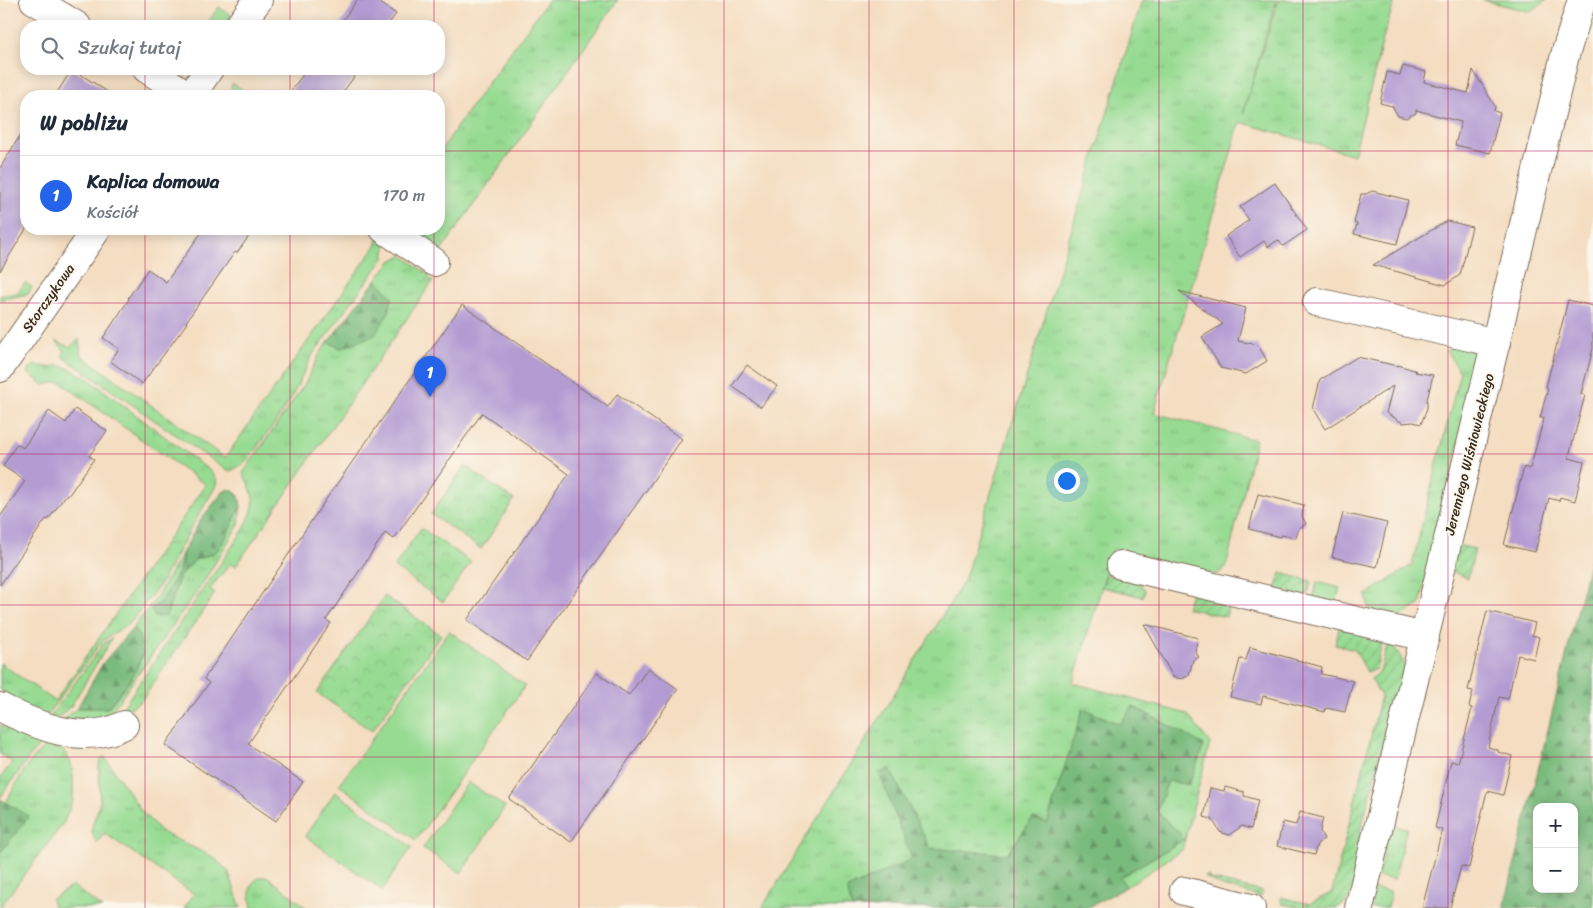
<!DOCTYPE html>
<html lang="pl">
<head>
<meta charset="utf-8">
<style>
  :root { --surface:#fff; --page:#f2f2f3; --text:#1f2937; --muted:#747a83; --line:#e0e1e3; --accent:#2563eb }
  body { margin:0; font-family:Sriracha,sans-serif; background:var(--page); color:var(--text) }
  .controls { position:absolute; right:15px; bottom:15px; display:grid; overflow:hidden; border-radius:10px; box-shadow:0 2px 12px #0003 }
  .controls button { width:45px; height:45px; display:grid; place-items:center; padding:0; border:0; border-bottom:1px solid var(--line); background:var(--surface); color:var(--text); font:25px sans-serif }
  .you { position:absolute; left:1066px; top:480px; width:18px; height:18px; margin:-12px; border:4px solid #fff; border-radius:50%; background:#1a73e8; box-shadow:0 0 0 8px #1a73e833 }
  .badge { display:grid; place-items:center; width:32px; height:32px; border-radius:50%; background:var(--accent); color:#fff; font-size:16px; font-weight:700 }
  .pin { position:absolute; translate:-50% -41px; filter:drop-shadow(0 1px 2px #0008) }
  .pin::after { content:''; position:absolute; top:26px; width:18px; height:15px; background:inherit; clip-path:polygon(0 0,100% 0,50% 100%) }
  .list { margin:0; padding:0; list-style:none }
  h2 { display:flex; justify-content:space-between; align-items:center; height:65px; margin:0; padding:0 20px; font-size:21px }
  h2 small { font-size:16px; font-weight:400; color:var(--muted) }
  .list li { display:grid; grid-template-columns:32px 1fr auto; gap:15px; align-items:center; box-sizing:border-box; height:80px; padding:0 20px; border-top:1px solid var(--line) }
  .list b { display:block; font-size:19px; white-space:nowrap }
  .list p { margin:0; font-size:16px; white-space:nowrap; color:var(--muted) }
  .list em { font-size:16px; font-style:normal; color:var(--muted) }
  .icon { flex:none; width:28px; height:28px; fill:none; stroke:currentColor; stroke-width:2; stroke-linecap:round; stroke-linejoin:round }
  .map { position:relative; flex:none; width:1593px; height:908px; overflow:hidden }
  .search { position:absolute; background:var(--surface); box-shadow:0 2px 12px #0003; left:20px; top:20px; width:425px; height:55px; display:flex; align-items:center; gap:12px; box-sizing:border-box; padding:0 18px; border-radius:20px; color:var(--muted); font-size:19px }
  .panel { position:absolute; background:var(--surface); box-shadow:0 2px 12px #0003; left:20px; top:90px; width:425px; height:145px; border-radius:20px }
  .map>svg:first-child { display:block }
</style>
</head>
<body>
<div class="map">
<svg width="1593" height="908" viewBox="0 0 1593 908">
  <defs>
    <pattern id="grass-tufts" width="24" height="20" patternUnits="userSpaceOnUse" patternTransform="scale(1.25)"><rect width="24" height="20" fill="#97db93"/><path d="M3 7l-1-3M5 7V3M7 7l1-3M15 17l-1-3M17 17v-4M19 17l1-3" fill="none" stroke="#83bc7e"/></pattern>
    <pattern id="forest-firs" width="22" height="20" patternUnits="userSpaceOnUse" patternTransform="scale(1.25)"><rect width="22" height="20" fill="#79bb7d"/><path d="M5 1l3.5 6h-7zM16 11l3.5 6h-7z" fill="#649866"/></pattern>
    <pattern id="park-crowns" width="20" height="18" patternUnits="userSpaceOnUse" patternTransform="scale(1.25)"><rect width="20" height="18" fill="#97db93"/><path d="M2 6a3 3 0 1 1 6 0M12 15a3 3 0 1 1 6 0" fill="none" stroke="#83bc7e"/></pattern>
    <pattern id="garden-furrows" width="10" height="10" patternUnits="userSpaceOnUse" patternTransform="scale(1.25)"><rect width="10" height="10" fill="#97db93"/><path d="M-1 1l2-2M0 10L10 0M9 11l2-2" fill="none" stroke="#83bc7e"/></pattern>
  </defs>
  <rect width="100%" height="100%" fill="#fbf7ec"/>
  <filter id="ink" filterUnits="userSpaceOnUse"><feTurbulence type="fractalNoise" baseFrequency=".02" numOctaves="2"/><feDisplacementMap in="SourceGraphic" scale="10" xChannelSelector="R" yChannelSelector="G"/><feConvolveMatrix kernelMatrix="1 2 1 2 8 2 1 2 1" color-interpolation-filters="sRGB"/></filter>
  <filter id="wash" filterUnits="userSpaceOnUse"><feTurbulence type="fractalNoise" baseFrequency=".0096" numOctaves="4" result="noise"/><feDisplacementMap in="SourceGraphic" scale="20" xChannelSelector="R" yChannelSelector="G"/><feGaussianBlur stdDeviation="1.12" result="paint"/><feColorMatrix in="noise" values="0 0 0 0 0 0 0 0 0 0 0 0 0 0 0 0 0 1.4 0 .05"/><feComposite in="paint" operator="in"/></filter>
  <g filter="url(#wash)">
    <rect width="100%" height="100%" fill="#f4ddc0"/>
    <!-- grass -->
    <g fill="url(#grass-tufts)" stroke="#698258">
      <path d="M548 0H618L439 254 413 234 414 229H439V154L460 122Z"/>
      <path d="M1142 0H1276L1243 114 1278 0H1395L1384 35 1354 155 1240 122 1154 413 1256 440 1226 567 1217 575 1113 549 1073 683 1187 714 1210 743 1185 839 1182 850 1126 887 1119 877 1185 839 1156 811 1168 781 1133 707 1120 724 1083 709 1047 824 1034 818 1007 908H762L964 581Z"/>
      <path d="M1483 0H1547L1531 12Z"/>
      <path d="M219 7 232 16 225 26H205Z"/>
      <path d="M232 83 251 95 250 96H233L231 89Z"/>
      <path d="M379 236 387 242 384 258 311 357 292 397 275 423 245 463 229 472 62 356 65 351 56 341 70 347 79 339 81 355 225 458 377 244Z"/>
      <path d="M402 255 429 275 428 278 433 281 236 566 230 564 210 589 215 593 142 700 115 719 244 529C257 503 256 499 243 473L304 385 319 355 328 342 341 348 392 298 376 280 391 261Z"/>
      <path d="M25 283 32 287 28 294 0 300V296L17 293Z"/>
      <path d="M1460 343 1480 357 1420 605 1397 618 1373 614 1368 605 1366 595 1412 565 1460 372 1446 351Z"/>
      <path d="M34 365 53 368 56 365 71 369 90 380 210 471 217 480 216 486 192 526 161 583 131 622 102 641 45 718 32 713 0 689V663L55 701 206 485 60 382 44 385 27 372Z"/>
      <path d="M241 506 239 524 201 586 106 719 94 721H62L77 708H108L131 679 139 636 133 628 156 598 183 552C180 573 169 595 152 609L166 616 180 576 195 560 216 552 225 539Z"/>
      <path d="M1317 582 1340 588 1336 603 1313 599Z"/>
      <path d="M112 638 71 706 58 718 50 717 104 643Z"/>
      <path d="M0 725 40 745 33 752 0 798V779L12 762 0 754Z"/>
      <path d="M47 746 63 750 71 763 73 777V800L64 822 0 907V853L29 816 6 803C17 783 28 758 47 746Z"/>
      <path d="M104 756 142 812 163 833 213 857 228 871 241 908H184L194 894 104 833 97 843 92 834V827L100 802 99 766 101 759Z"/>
      <path d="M1390 825 1407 828 1394 880 1378 876Z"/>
      <path d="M260 877H268L307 908H252C250 895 247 884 260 877Z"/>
      <path d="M73 886 102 908H54L51 899Z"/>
      <path d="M1373 889 1391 892 1387 908H1368Z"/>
    </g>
    <!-- forest -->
    <g fill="url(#forest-firs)" stroke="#5a724e" fill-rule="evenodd">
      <path d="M376 280 392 297 389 312 375 335 341 348 328 342Z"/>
      <path d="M228 489 234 491 239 496 241 506 225 539 216 552 195 560 180 576 166 616 155 617 151 609 163 600 181 566 183 552 201 519 223 492Z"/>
      <path d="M1593 547V908H1504ZM1537 807H1574V889H1537Z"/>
      <path d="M133 628 139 636 143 655 131 679 107 708H77L103 663Z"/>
      <path d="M1133 706 1204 745 1189 785 1168 781 1157 811 1185 839 1120 877 1126 887 1087 908H852L847 889 912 859 879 773 890 769 930 848 1007 854 1033 818 1047 823 1083 709 1120 724Z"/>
      <path d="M0 799 29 816 0 853Z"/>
    </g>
    <!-- park -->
    <g fill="url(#park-crowns)" stroke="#698258">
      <path d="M465 466 514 500 481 549 431 514Z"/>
      <path d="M421 528 471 562 443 602 394 567Z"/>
      <path d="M385 596 441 635 372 731 317 693Z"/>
    </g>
    <!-- garden -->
    <g fill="url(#garden-furrows)" stroke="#698258">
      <path d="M1457 545 1475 549 1468 578 1450 571Z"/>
      <path d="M1281 573 1311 581 1307 597 1276 589Z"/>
      <path d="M1106 575 1140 583 1145 591 1143 597 1102 587Z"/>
      <path d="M1191 593 1229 603 1226 617 1186 608Z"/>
      <path d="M1339 628 1383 639 1376 669 1367 672 1355 650 1335 645Z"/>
      <path d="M1388 642C1409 660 1406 675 1400 700L1393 705 1357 845 1362 848 1352 893 1345 903 1337 908H1303L1282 904 1280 897 1310 904 1332 892 1381 696 1371 679 1380 672Z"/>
      <path d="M1208 875 1210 879 1263 892 1261 897 1219 885 1205 877Z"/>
    </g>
    <!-- pitch -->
    <g fill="#97db93" stroke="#698258">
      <path d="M449 631 525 686 416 840 339 785Z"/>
      <path d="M468 782 505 807 461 873 423 848Z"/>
      <path d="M335 792 412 847 382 890 305 836Z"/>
    </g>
    <g id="blocks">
      <!-- building -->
      <g fill="#b49cd3">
        <path d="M357 0H376L396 14 387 26H339Z"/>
        <path d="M1403 66 1426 72 1424 82 1468 93 1473 70 1495 106 1494 111 1500 113 1490 153 1455 145 1461 122 1416 110V113L1406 118 1398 116 1392 106 1380 103 1387 72 1400 75Z"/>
        <path d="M72 69 94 83 114 96H55Z"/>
        <path d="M307 69H360L340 96H287Z"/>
        <path d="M26 126V229L0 271V168Z"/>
        <path d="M1275 183 1307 230 1283 246 1278 240 1268 247 1264 241 1240 257 1226 236 1249 220 1240 207Z"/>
        <path d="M1372 191 1408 200 1397 244 1354 234 1357 224 1354 223 1361 194H1366Z"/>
        <path d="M1447 221 1472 227 1460 275 1445 285 1373 265Z"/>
        <path d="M204 229H254L237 253 235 252 186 322 187 323 142 384 110 361 119 349 103 338 129 299 128 298 148 269 166 282Z"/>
        <path d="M1179 291 1246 308 1238 341 1258 345 1267 361 1246 374 1221 368 1202 337 1223 324Z"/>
        <path d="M1568 300 1593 306V349L1581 394 1585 395 1569 456V458L1584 462 1575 501 1560 497 1559 501 1549 498 1535 552 1504 545 1524 467 1530 469 1544 418H1540L1548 388 1546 387Z"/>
        <path d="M462 305 608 407 617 394 682 439 527 661 467 620 569 474 482 413 394 539 385 533 326 620 331 623 248 744 303 782 276 821 165 745 209 683 204 679 320 508Z"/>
        <path d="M1357 357 1398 366V365L1417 371 1415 372 1433 375 1427 400V408L1421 424 1413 422 1403 423 1386 413 1393 386 1325 429 1313 409 1320 380Z"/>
        <path d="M747 365 777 386 761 407 732 386Z"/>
        <path d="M75 409 107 431 89 456 94 459 68 496 66 495 48 520 46 519 0 585V517L25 481 3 466 17 444 23 448 49 411 66 423Z"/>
        <path d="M1258 494 1304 505 1302 516 1306 524 1299 528 1296 538 1281 535 1280 537 1249 529Z"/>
        <path d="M1343 513 1387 523 1377 567 1332 557Z"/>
        <path d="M1487 611 1535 623 1532 635 1539 637 1534 659 1518 655 1508 699 1499 697 1488 747 1498 750V752L1512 756 1503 795 1488 791 1486 795 1469 868 1461 866 1450 908H1422L1442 830 1435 828 1451 761 1458 763 1472 708 1469 707 1473 691 1468 690Z"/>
        <path d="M1144 624 1198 638 1195 651 1199 657 1193 660 1189 675 1182 679 1173 677Z"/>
        <path d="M1250 647 1322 667 1321 674 1353 681 1345 712 1326 708 1325 712 1263 696 1261 704 1230 697 1240 659 1246 660Z"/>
        <path d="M648 668 678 689 571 842 509 799 597 673 629 695Z"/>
        <path d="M1225 787 1244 792V796L1258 800 1251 829 1242 826 1229 835 1220 832 1212 819 1204 817 1210 788 1224 791Z"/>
        <path d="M1300 812 1323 818 1320 831 1324 839 1317 844 1314 855 1277 846 1283 822 1296 825Z"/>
      </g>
    </g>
  </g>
  <g filter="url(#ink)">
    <use href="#blocks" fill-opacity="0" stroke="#7c6957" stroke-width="1"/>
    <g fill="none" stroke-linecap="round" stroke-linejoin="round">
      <!-- minor casing -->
      <g stroke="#7c6957" stroke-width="30">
        <g id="minor">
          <path d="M34 0 77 26"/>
          <path d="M239 26 258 0"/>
          <path d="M147 69 189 96"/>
          <path d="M191 96 209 69"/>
          <path d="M384 229 434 262"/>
          <path d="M1317 302 1496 343"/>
          <path d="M0 368 97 229"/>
          <path d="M1121 565 1425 637"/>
          <path d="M0 707C37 726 84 746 124 725"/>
          <path d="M1184 891 1251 908"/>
          <path d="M1359 908 1565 55 1582 0"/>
        </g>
      </g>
      <!-- minor -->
      <use href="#minor" stroke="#fff" stroke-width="28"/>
    </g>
  </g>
  <!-- grid -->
  <path fill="none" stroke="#c2185b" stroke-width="1" stroke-opacity="0.55" d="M145 0V26M290 0V26M434 0V26M579 0V908M724 0V908M869 0V908M1014 0V908M1159 0V908M1303 0V908M1448 0V908M145 69V96M290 69V96M434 69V96M0 151H26M439 151H1593M145 229V908M290 229V908M434 229V908M0 303H1593M0 454H1593M0 605H1593M0 757H1593"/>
  <g text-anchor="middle" stroke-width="4" stroke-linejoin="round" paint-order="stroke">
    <!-- street labels -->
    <g font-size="14" fill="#3b2a1e" stroke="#fbf7ec">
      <text transform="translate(48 298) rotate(-55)" y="5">Storczykowa</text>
      <text transform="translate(1469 454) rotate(-76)" y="5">Jeremiego Wiśniowieckiego</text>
    </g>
  </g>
</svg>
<div class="controls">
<button>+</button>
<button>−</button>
</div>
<div class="you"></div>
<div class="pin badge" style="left:430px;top:397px">1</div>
<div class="search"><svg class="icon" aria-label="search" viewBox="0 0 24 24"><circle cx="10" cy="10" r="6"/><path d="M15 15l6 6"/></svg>Szukaj tutaj</div>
<section class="panel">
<h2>W pobliżu<small></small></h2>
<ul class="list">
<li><span class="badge">1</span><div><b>Kaplica domowa</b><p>Kościół</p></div><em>170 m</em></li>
</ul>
</section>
</div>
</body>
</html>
